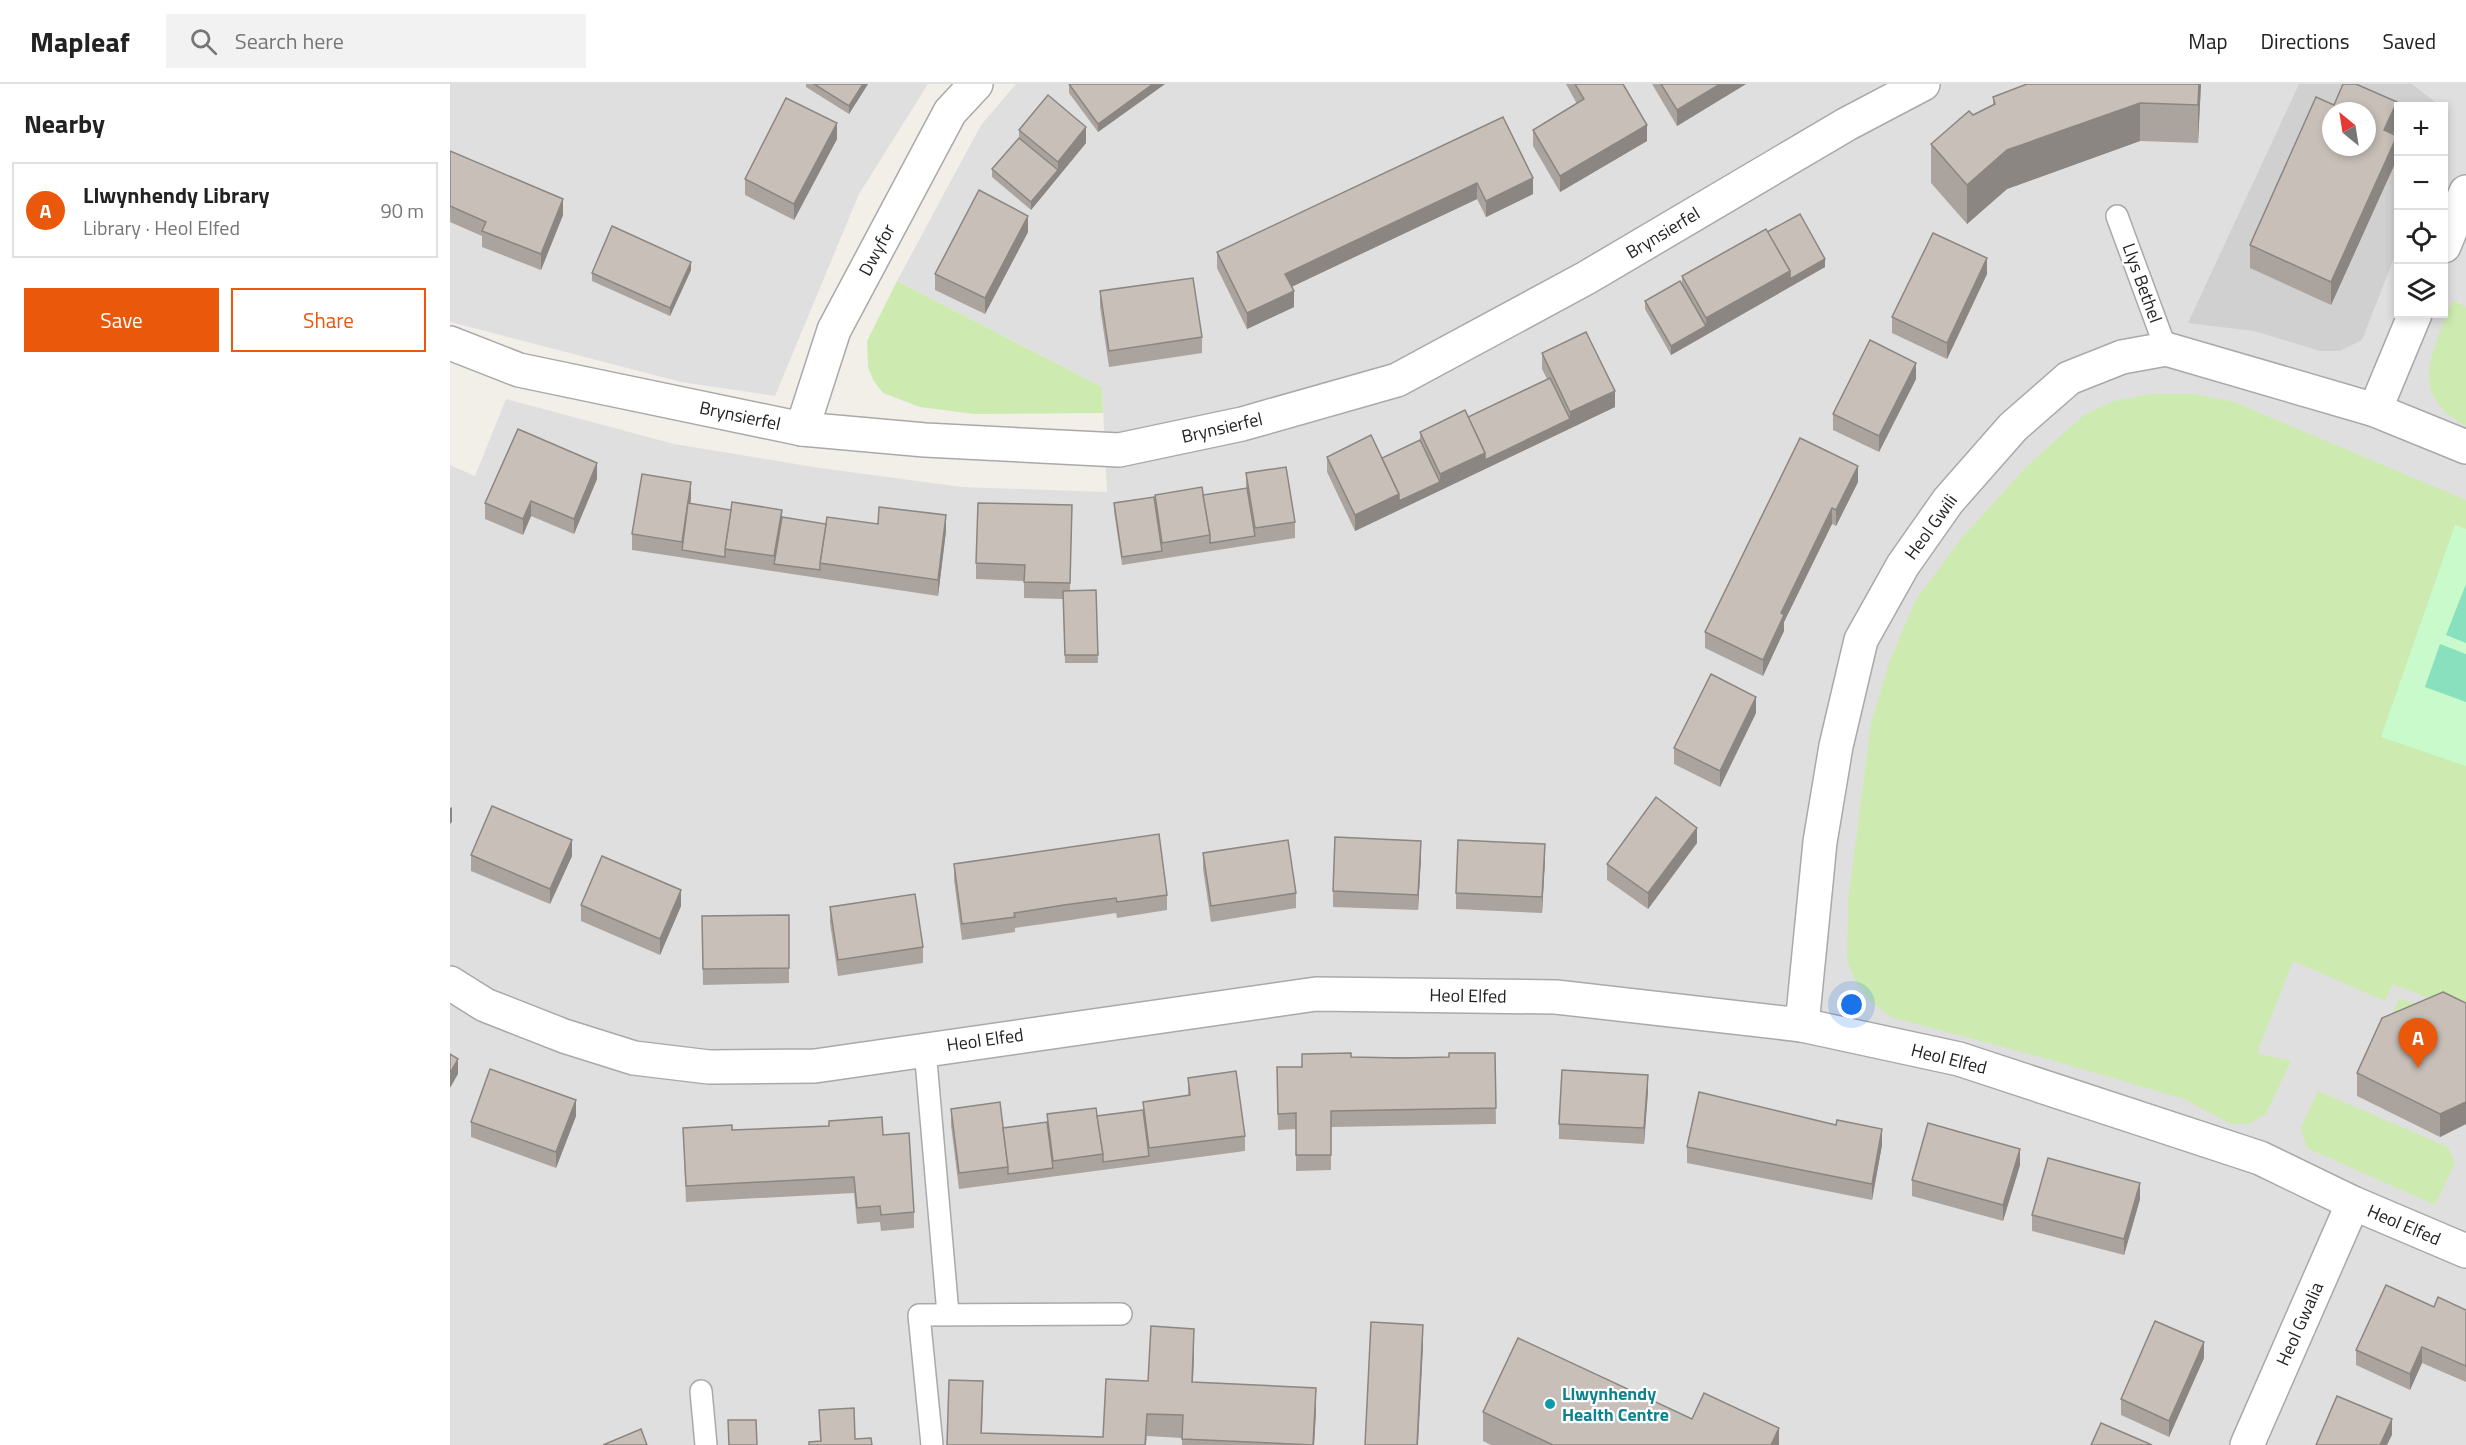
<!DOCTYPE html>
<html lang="en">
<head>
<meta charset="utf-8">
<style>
  :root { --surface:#fff; --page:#f2f2f2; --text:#222; --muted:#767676; --line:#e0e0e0; --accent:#ea580c }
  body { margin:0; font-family:"Titillium Web",sans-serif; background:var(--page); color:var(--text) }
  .controls { position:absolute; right:18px; top:18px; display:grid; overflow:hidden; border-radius:0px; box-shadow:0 3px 9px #0003 }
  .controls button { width:54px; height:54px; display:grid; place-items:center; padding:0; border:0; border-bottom:2px solid var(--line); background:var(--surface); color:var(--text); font:30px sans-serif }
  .compass { position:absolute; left:1872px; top:18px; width:54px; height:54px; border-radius:50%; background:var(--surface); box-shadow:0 3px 9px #0003; rotate:330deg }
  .you { position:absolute; left:1402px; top:921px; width:21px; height:21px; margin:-15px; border:4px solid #fff; border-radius:50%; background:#1a73e8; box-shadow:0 0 0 9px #1a73e833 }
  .badge { display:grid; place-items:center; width:39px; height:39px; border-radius:50%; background:var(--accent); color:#fff; font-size:20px; font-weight:700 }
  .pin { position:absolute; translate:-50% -50px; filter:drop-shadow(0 2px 3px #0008) }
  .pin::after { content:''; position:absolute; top:32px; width:21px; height:18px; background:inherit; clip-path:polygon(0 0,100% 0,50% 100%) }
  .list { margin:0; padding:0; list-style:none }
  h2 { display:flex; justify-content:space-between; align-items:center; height:78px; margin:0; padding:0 24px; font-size:26px }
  h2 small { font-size:20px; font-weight:400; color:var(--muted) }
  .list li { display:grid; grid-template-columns:39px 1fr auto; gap:18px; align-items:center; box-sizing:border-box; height:96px; margin:0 12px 12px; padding:0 12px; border:2px solid var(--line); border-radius:0px }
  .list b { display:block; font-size:22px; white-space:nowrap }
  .list p { margin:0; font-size:20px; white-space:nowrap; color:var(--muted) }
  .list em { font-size:20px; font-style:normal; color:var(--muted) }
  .actions { display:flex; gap:12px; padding:18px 24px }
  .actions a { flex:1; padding:14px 0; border:2px solid var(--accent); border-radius:0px; text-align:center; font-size:21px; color:var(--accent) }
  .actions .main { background:var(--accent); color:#fff }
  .icon { flex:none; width:33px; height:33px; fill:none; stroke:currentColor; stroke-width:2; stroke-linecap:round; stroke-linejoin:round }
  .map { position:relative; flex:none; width:2016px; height:1361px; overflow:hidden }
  header { display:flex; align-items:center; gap:36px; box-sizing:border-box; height:84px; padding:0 30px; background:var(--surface); border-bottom:2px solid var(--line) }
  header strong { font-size:28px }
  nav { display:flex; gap:33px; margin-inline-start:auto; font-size:21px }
  .search { width:420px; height:54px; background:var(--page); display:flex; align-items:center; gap:15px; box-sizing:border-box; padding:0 21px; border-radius:0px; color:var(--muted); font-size:22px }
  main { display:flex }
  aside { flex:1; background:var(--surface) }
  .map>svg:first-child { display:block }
</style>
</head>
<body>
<header>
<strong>Mapleaf</strong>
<div class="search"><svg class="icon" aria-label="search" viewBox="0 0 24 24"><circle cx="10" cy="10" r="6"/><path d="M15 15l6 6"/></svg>Search here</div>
<nav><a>Map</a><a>Directions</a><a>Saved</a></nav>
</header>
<main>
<aside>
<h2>Nearby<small></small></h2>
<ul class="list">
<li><span class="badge">A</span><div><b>Llwynhendy Library</b><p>Library · Heol Elfed</p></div><em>90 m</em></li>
</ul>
<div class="actions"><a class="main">Save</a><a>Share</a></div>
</aside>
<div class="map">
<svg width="2016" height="1361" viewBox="0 0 2016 1361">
  <rect width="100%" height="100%" fill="#f2efe9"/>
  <!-- residential -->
  <g fill="#e0dfdf" fill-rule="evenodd">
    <path d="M0 0H478L409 110 325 312 231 298 0 238Z"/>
    <path d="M566 0H2016V1361H0V381L25 392 56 315 224 360 370 384 512 403 657 408 652 303 447 197 531 41ZM1948 22H1994V230H1948ZM1881 27H1917V63H1881Z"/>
  </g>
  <!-- religious -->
  <path fill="#d0d0d0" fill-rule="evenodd" d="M1849 0H1962L1984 17 1988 22H1948V164L1912 256 1890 267H1870L1804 247 1738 239ZM1881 27H1917V63H1881Z"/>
  <!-- grass -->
  <g fill="#cdebb0">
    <path d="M447 197 652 303 653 329 524 330 470 323 433 309 423 296 418 283 417 257Z"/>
    <path d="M2002 216 2016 223V342C1955 309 1984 267 2002 216Z"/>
    <path d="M1701 310H1745L1784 318 2016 416V942L1932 957 1949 914 1993 931 1998 922 1943 900 1935 917 1843 877 1807 969 1841 977 1816 1030 1799 1040H1781L1734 1015 1591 973 1441 933 1420 917 1405 897 1397 876 1398 817 1421 639 1439 579 1465 517 1510 456 1578 381 1634 331 1664 317Z"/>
    <path d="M1868 1007 1998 1063 2005 1079 1985 1121 1857 1064 1851 1044Z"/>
  </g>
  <!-- park -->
  <path fill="#c8facc" d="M2005 441 2016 445V682L1931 653Z"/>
  <!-- pitch -->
  <g fill="#88e0be">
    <path d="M2016 500V559L1996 551Z"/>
    <path d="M1990 560 2016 570V618L1975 603Z"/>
  </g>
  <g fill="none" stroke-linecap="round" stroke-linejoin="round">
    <!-- lane casing -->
    <g stroke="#a9a9a9" stroke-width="24">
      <g id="lane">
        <path d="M1667 132 1716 265"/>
        <path d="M475 965 498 1230"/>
        <path d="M251 1307 256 1361"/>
        <path d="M482 1361 469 1231 671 1230"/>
      </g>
    </g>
    <!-- street casing -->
    <g stroke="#a9a9a9" stroke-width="36">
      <g id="street">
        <path d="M1994 162 2016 108"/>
        <path d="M0 259 69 286 352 345 475 356 669 366 792 340 947 296 1136 194 1397 40 1473 0"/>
        <path d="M1925 326 1965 230"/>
        <path d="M352 345 384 246 500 28 526 0"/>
        <path d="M0 899 35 921 114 952 184 974 259 983 365 982 866 910 1106 913 1352 941 1509 975 1810 1074 1903 1119 2016 1167"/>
        <path d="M1352 941 1370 758 1386 662 1411 556 1453 481 1498 417 1563 343 1619 294 1672 273 1716 265 1925 326 2016 363"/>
        <path d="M1797 1361 1903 1119"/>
      </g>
    </g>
    <!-- lane -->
    <use href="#lane" stroke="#fff" stroke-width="21"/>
    <!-- street -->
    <use href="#street" stroke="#fff" stroke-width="33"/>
  </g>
  <!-- wall -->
  <g fill="#aba49e">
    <path d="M356 0H418L399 30 356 3Z"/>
    <path d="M619 0H715L648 48 619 9Z"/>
    <path d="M1116 0H1173L1197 57 1110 108 1083 62V46L1127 20Z"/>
    <path d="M1202 0H1296L1227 42Z"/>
    <path d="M1751 0 1748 59 1690 57 1557 105 1517 140 1481 99V60L1523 31 1543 21V13Z"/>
    <path d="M1884 21 1947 41 1942 50 1947 75 1881 221 1800 184V161Z"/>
    <path d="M1053 33 1083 110 1036 133 1027 115 841 203 844 223 797 245 767 184V168Z"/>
    <path d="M569 46 636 59 581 126 542 93V85L569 54Z"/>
    <path d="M387 55 344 136 295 111V95Z"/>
    <path d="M0 67 113 131 91 186 32 163V152L0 138Z"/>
    <path d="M578 148 535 230 485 206V190Z"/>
    <path d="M1317 148 1375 183 1221 271 1195 225V217L1232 200V192Z"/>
    <path d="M241 186 220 232 142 197V189Z"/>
    <path d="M1537 190 1497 275 1442 249V233Z"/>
    <path d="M650 207 752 253V269L659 283 650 223Z"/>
    <path d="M1092 269 1165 323 905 447 877 388V373L932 374 970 356V348L1018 333 1097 295 1092 285Z"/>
    <path d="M1466 295 1429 368 1383 346V330Z"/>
    <path d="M796 389 845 438V454L672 481 664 427V419L705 417V411H753L796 404Z"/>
    <path d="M147 395 124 450 81 432 73 451 35 435V419Z"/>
    <path d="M1408 398 1386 442 1382 440 1334 538V547L1313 592 1255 564V548Z"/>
    <path d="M241 414 240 420 376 440H428L496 447 488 512 182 466V450Z"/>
    <path d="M622 421 620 507 646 506 648 579H615L613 515 574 514V497L526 495V479Z"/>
    <path d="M1306 629 1270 703 1224 680V664Z"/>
    <path d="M1247 759 1198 825 1157 796V780Z"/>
    <path d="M753 769 846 809V824L761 838 753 785Z"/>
    <path d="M21 771 122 772 100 820 21 787Z"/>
    <path d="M971 773 968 826 883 823V807Z"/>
    <path d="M1095 776 1092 829 1006 825V809Z"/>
    <path d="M504 780 717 811V826L667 834 666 829 614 837 565 844V848L512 856 504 796Z"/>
    <path d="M131 821 231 822 210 871 131 837Z"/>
    <path d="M380 823 473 863V879L388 892 380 839Z"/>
    <path d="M339 831V899L253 901 252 832Z"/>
    <path d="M2016 919V1040L1990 1053 1907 1012V989Z"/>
    <path d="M1045 969 1046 1040 881 1043V1086L846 1087V1045L828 1046 827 983H852L901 973H999Z"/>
    <path d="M738 994 795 1052V1067L509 1105 501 1041V1025L553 1044 597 1038V1030L647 1032 693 1026V1018L738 1012Z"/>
    <path d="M1198 1007 1194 1060 1109 1055V1040Z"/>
    <path d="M126 1032 106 1084 21 1053V1038Z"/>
    <path d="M233 1044 433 1051 464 1128V1144L431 1147 430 1138 407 1140 404 1109 236 1118Z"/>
    <path d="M1432 1061 1422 1116 1237 1079V1063Z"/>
    <path d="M1570 1081 1553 1137 1462 1112V1096Z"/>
    <path d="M1690 1115 1674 1171 1582 1147V1131Z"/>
    <path d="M1984 1223 2016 1226V1298L1972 1279 1960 1306 1906 1281V1266Z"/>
    <path d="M744 1267 743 1298 866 1327 864 1361H732V1354L697 1352 696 1361H497L533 1320 532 1349 653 1353 698 1297Z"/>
    <path d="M1754 1274 1719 1353 1671 1331V1315Z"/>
    <path d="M369 1326 405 1355 370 1357Z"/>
    <path d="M1033 1328 1242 1335 1329 1361H1041L1033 1357Z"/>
  </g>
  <!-- shaded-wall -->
  <g fill="#8b8681">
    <path d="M413 0H418L399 30V22Z"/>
    <path d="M703 0H715L648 48V40Z"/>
    <path d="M1270 0H1296L1227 42V26Z"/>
    <path d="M1749 0H1751L1748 59V21Z"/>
    <path d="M1947 18V41L1934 69V46Z"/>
    <path d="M1690 19V57L1557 105 1517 140V101L1557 66Z"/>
    <path d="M387 39V55L344 136V120Z"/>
    <path d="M1197 41V57L1110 108V92Z"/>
    <path d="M636 43V59L581 126V118L608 86V78Z"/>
    <path d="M1947 52V75L1881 221V198Z"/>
    <path d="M1083 94V110L1036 133V117Z"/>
    <path d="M1027 99V115L835 206V190Z"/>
    <path d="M113 115V131L91 186V170Z"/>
    <path d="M578 132V148L535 230V214Z"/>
    <path d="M1537 174V190L1497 275V259Z"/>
    <path d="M1375 175V183L1221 271V262L1256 242V234L1340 187Z"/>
    <path d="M241 178V186L220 232V224Z"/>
    <path d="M844 207V223L797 245V229Z"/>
    <path d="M1466 279V295L1429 368V352Z"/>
    <path d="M1165 307V323L905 447V431L949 410 990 398V390L1035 369 1120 335V328Z"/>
    <path d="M147 379V395L124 450V435Z"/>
    <path d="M1408 382V398L1386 442V426Z"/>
    <path d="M241 398V414L233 466H232V458Z"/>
    <path d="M81 417V432L73 451V435Z"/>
    <path d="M1382 424V440L1334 538V547L1313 592V576L1331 529Z"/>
    <path d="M332 426V441L324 480V472Z"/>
    <path d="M496 431V447L488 512V496Z"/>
    <path d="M1306 613V629L1270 703V687Z"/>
    <path d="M2 723V738L0 740V724Z"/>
    <path d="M1247 744V759L1198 825V809Z"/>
    <path d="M122 756V772L100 820V805Z"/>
    <path d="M971 757V773L968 826V811Z"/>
    <path d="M1095 760V776L1092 829V813Z"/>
    <path d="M231 806V822L210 871V855Z"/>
    <path d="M8 975V990L0 1004V989Z"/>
    <path d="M1198 991V1007L1194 1060V1044Z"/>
    <path d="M126 1016V1032L106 1084V1068Z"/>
    <path d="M2016 1018V1040L1990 1053V1030Z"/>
    <path d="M1432 1045V1061L1422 1116V1100Z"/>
    <path d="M1570 1065V1081L1553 1137V1121Z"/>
    <path d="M1690 1099V1115L1674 1171V1155Z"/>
    <path d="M973 1241V1263L968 1361H967Z"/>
    <path d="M744 1245V1267L742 1321V1298Z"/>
    <path d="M1754 1258V1274L1719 1353V1337Z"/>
    <path d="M1972 1263V1279L1960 1306V1290Z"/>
    <path d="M866 1304V1327L864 1361H863Z"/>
    <path d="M1942 1335V1351L1937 1361H1930Z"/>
    <path d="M1329 1344V1361H1321Z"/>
  </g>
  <!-- building -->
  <g fill="#c7bfb8" stroke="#8b8681" stroke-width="1.5" fill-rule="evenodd">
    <path d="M364 0H413L399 22Z"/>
    <path d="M619 0H703L648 40Z"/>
    <path d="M1125 0H1173L1197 41 1110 92 1083 46 1134 15Z"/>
    <path d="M1211 0H1270L1227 26Z"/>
    <path d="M1577 0H1749L1748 21 1690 19 1557 66 1517 101 1481 60 1519 27 1523 31 1545 20 1543 13Z"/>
    <path d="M1893 0H1906L1947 18 1934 46 1947 52 1881 198 1800 161 1866 13 1884 21ZM1881 27H1917V63H1881Z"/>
    <path d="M598 11 636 43 608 78 569 46Z"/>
    <path d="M336 14 387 39 344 120 295 95Z"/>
    <path d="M1053 33 1083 94 1036 117 1027 99 835 190 844 207 797 229 767 168Z"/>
    <path d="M569 54 608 86 581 118 542 85Z"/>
    <path d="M0 67 113 115 91 170 32 147 36 138 0 122Z"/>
    <path d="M529 106 578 132 535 214 485 190Z"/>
    <path d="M1350 130 1375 175 1340 195V187L1317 148Z"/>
    <path d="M162 142 241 178 220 224 142 189Z"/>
    <path d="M1316 145 1340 187 1256 234 1232 192Z"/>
    <path d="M1483 149 1537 174 1497 259 1442 233Z"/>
    <path d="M743 194 752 253 659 267 650 207Z"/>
    <path d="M1230 197 1256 242 1221 262 1195 217Z"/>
    <path d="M1136 248 1165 307 1120 328 1092 269Z"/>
    <path d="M1420 256 1466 279 1429 352 1383 330Z"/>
    <path d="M1100 294 1120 335 1035 376V369L1018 333Z"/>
    <path d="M1015 326 1035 369 990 390 970 348Z"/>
    <path d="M68 345 147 379 124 435 81 417 73 435 35 419Z"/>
    <path d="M921 351 949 410 905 431 877 373Z"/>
    <path d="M1350 354 1408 382 1386 426 1382 424 1331 529 1334 531 1313 576 1255 548Z"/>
    <path d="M970 356 990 398 949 417V410L932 374Z"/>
    <path d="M836 383 845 438 805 444 796 389Z"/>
    <path d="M192 390 241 398 232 458 182 450Z"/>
    <path d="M752 403 760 451 712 459 705 411Z"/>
    <path d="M797 404 805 452 760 459V451L753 411Z"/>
    <path d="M704 413 712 467 672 473 664 419Z"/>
    <path d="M282 418 332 426 324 472 275 465Z"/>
    <path d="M238 419 281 426 275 465V473L232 466Z"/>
    <path d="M528 419 622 421 620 499 574 498 575 481 526 479Z"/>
    <path d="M429 423 496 431 488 496 370 479 377 433 428 440Z"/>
    <path d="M332 433 376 440 370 479V486L324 480Z"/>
    <path d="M646 506 648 571H615L613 507Z"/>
    <path d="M1261 590 1306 613 1270 687 1224 664Z"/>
    <path d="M1206 713 1247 744 1198 809 1157 780Z"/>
    <path d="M42 722 122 756 100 805 21 771Z"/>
    <path d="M709 750 717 811 667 818 666 814 614 821 564 829 565 833 512 840 504 780Z"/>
    <path d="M885 753 971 757 968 811 883 807Z"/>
    <path d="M838 756 846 809 761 822 753 769Z"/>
    <path d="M1008 756 1095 760 1092 813 1006 809Z"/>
    <path d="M152 772 231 806 210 855 131 821Z"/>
    <path d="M465 810 473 863 388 876 380 823Z"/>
    <path d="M339 831V884L253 885 252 832Z"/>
    <path d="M1993 908 2016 919V1018L1990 1030 1907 989 1932 934Z"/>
    <path d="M901 969V973L952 974 999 973V969H1045L1046 1024 881 1027V1071H846V1029L828 1030 827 983H852V970Z"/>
    <path d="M0 970 8 975 0 989Z"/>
    <path d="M40 985 126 1016 106 1068 21 1038Z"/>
    <path d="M1112 986 1198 991 1194 1044 1109 1040Z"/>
    <path d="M786 987 795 1052 699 1064 693 1018 740 1011 738 994Z"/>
    <path d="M1249 1008 1386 1041 1387 1036 1432 1045 1422 1100 1237 1063Z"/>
    <path d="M550 1018 558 1083 509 1089 501 1025Z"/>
    <path d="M646 1024 653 1070 603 1077 597 1030Z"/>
    <path d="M693 1026 699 1072 653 1078V1070L647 1032Z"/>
    <path d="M432 1033 433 1051 459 1049 464 1128 431 1131 430 1122 407 1124 404 1093 236 1102 233 1044 282 1041V1046L379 1042V1037Z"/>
    <path d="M597 1038 603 1084 558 1090V1083L553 1044Z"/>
    <path d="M1478 1039 1570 1065 1553 1121 1462 1096Z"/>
    <path d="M1598 1074 1690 1099 1674 1155 1582 1131Z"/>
    <path d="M1936 1201 1984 1223 1988 1213 2016 1226V1282L1972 1263 1960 1290 1906 1266Z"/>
    <path d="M1705 1237 1754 1258 1719 1337 1671 1315Z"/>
    <path d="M921 1238 973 1241 967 1361H915Z"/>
    <path d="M701 1242 744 1245 742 1298 866 1304 863 1361 732 1355 733 1331 697 1330 695 1361H497L499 1296 533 1297 531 1349 653 1353 656 1295 698 1297Z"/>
    <path d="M1068 1254 1242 1335 1254 1309 1329 1344 1321 1361H1103L1033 1328Z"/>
    <path d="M1887 1312 1942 1335 1930 1361H1866Z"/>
    <path d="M404 1324 405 1355 421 1354 422 1361H359V1358L371 1357 369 1326Z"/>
    <path d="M278 1336H306L307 1361H279Z"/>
    <path d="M1651 1339 1702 1361H1641Z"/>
    <path d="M191 1345 197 1361H153Z"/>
  </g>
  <!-- markers -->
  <circle fill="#0f9aa8" stroke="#fff" stroke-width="2" cx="1100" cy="1320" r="6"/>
  <g text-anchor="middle" stroke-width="4.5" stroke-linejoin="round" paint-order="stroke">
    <!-- street labels -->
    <g font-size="18" fill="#222" stroke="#fff">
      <text transform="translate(1213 149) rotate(-31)" y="6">Brynsierfel</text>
      <text transform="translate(427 166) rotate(-62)" y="6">Dwyfor</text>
      <text transform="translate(1692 199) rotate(70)" y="6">Llys Bethel</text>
      <text transform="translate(290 332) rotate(12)" y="6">Brynsierfel</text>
      <text transform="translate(772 344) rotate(-13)" y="6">Brynsierfel</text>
      <text transform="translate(1481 443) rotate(-54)" y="6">Heol Gwili</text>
      <text transform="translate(1018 912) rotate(1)" y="6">Heol Elfed</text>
      <text transform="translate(535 956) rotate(-8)" y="6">Heol Elfed</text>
      <text transform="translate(1499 975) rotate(14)" y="6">Heol Elfed</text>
      <text transform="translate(1954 1141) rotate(23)" y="6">Heol Elfed</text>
      <text transform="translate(1850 1240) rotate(-66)" y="6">Heol Gwalia</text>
    </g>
    <!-- culture labels -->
    <g font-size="18" font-weight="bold" fill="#0d838f" stroke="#fff" text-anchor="start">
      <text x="1112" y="1316">Llwynhendy<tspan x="1112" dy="21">Health Centre</tspan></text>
    </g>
  </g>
</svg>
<div class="controls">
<button>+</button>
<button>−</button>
<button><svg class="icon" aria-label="locate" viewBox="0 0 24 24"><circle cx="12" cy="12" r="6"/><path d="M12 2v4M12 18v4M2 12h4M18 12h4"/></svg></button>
<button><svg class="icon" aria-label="layers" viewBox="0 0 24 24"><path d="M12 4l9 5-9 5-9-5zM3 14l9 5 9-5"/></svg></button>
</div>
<svg class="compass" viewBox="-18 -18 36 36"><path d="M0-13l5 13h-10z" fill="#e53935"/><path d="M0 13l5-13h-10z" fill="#767676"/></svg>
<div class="you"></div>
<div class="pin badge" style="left:1968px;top:984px">A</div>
</div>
</main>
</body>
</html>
